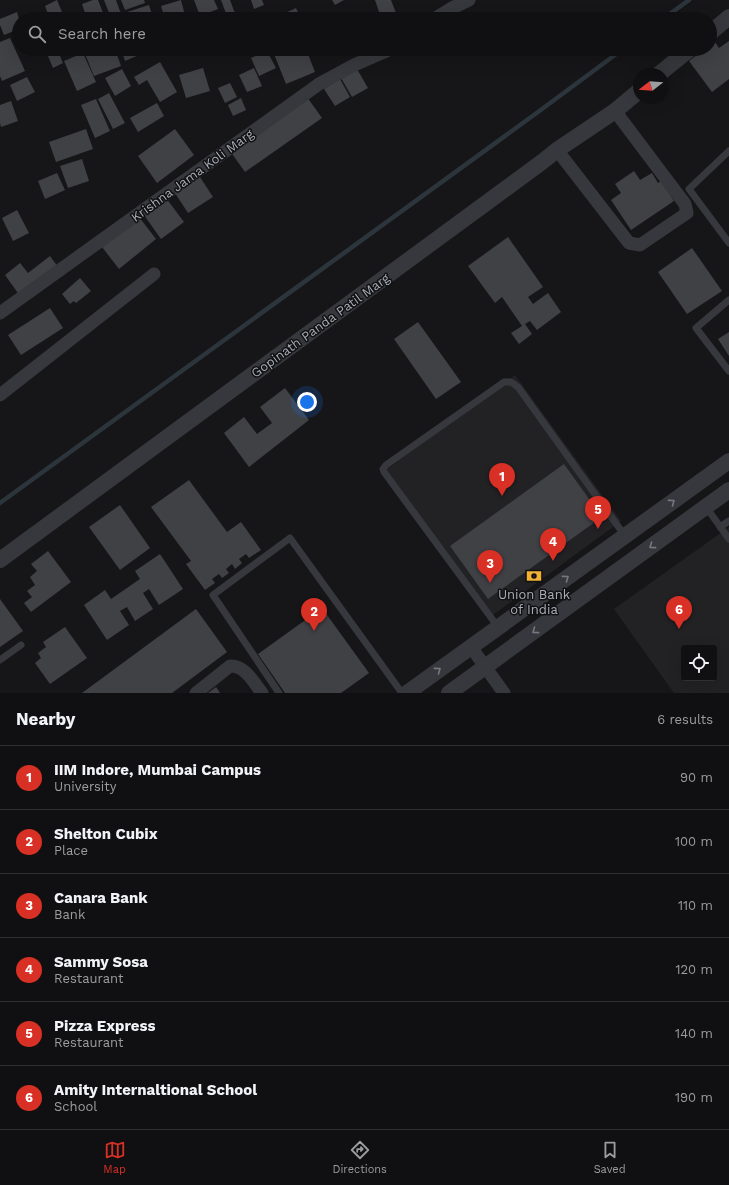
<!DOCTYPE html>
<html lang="en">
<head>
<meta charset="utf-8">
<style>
  :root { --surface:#101012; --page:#19191b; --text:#f1f3f6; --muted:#9c9d9f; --line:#303032; --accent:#d93025 }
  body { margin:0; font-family:"Work Sans",sans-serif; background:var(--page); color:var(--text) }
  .controls { position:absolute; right:12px; bottom:12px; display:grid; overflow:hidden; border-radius:4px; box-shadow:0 4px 16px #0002 }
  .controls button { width:36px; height:36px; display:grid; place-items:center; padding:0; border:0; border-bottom:1px solid var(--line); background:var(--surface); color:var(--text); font:20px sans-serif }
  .compass { position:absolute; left:633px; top:68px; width:36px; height:36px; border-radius:50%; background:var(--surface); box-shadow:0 4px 16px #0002; rotate:253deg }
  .you { position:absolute; left:307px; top:402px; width:14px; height:14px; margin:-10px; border:3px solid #fff; border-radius:50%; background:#1a73e8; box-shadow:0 0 0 6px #1a73e833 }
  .badge { display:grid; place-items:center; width:26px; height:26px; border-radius:50%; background:var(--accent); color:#fff; font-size:13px; font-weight:700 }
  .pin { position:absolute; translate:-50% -33px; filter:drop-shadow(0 1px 2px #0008) }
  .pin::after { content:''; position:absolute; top:21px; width:14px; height:12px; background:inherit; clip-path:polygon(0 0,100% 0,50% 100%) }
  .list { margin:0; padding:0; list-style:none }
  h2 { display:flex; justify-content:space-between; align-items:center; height:52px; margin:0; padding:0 16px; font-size:17px }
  h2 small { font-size:13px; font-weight:400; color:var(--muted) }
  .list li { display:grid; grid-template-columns:26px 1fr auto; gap:12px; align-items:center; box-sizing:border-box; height:64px; padding:0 16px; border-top:1px solid var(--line) }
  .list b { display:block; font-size:15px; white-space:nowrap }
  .list p { margin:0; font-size:13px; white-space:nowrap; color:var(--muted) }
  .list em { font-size:13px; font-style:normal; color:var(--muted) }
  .icon { flex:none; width:22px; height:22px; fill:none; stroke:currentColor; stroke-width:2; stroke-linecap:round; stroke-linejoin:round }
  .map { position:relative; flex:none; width:729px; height:693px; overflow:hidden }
  .search { position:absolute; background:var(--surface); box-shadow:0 4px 16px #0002; left:12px; right:12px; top:12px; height:44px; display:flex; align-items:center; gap:10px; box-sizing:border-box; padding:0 14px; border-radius:22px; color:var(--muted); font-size:15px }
  .sheet { height:436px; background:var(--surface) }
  nav { display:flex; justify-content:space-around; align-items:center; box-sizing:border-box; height:56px; border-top:1px solid var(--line); background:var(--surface); font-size:11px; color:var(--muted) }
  nav a { display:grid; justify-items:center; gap:2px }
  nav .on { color:var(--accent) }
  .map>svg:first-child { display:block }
</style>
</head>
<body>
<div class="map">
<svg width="729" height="693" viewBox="0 0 729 693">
  <rect width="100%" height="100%" fill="#161618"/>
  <!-- built -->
  <g fill="#222225" fill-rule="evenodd">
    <path d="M515 375 621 521 489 618 383 472Z"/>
    <path d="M729 527V693H674L614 609ZM684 648H714V678H684Z"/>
  </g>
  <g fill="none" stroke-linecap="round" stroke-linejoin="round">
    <!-- stream -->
    <g stroke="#2c353c" stroke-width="4.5">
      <path d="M663 19 689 0"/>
      <path d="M0 503 538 112 623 49"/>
    </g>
  </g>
  <!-- building -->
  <g fill="#404145">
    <path d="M57 0 65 19H50L45 6Z"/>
    <path d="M93 0H98L105 18 87 19 82 4Z"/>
    <path d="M104 0H116L121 14 111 18Z"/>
    <path d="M121 0H144L145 3 125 10Z"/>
    <path d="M181 0 186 19H165L161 6Z"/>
    <path d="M194 0H214L218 9 200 16Z"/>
    <path d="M221 0H230L236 16 228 19Z"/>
    <path d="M251 0H262L264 5 254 9Z"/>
    <path d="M332 0H344L335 5Z"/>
    <path d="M375 0H391L396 13 381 18Z"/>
    <path d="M149 5 153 18 149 19H130L127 12Z"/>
    <path d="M296 8 301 19H283L281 15Z"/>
    <path d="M17 12 19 19V29L4 35 0 25V19Z"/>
    <path d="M10 38 25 71 2 81 0 76V42Z"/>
    <path d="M729 41V79L712 92 689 61 705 49H710V45L715 42 719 48Z"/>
    <path d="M45 49H57L63 63 53 68Z"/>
    <path d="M64 49H79L66 55Z"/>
    <path d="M83 49H115L121 66 94 76Z"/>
    <path d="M121 49H137L139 55 125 61Z"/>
    <path d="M173 49H189L175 54Z"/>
    <path d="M286 49H306L315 72 286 84 274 54Z"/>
    <path d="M267 51 276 68 259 76 251 58Z"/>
    <path d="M83 53 96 82 77 91 64 61Z"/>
    <path d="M160 62 177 92 160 102 147 80 139 85 134 77Z"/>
    <path d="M203 68 210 91 186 98 179 75Z"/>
    <path d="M254 68 262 86 247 92 239 75Z"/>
    <path d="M122 69 131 86 115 96 105 78Z"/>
    <path d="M357 69 368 88 352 97 341 78Z"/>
    <path d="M27 77 35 92 17 101 10 85Z"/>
    <path d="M340 79 350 97 335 106 324 89Z"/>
    <path d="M230 83 237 97 225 103 218 88Z"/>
    <path d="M109 93 125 123 113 129 98 99Z"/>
    <path d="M307 97 322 118 245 172 230 151Z"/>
    <path d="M241 98 246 110 233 116 228 105Z"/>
    <path d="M96 99 110 131 95 138 81 105Z"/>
    <path d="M11 101 18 121 1 127 0 123V105Z"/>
    <path d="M157 103 164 116 138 132 130 118Z"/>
    <path d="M86 129 93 149 56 162 49 142Z"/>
    <path d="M175 129 194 155 157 183 138 156Z"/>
    <path d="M82 159 89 181 68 188 60 166Z"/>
    <path d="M634 171 640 180 652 173 658 183 661 181 674 201 631 230 611 200 621 193 615 184Z"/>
    <path d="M57 173 65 190 45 199 38 181Z"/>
    <path d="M198 174 213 197 188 213 173 190Z"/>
    <path d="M166 198 184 222 161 239 144 215Z"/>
    <path d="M17 210 29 233 13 241 2 218Z"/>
    <path d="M139 217 156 239 119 269 102 247Z"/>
    <path d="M508 237 543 287 528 297 533 304 548 293 561 312 537 330 530 321 525 324 532 334 519 344 511 333 522 326 502 297 495 303 468 266Z"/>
    <path d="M692 248 722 291 687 314 658 272Z"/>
    <path d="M50 256 58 267 20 296 5 275 20 263 28 273Z"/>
    <path d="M80 278 91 291 76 303 74 301 70 304 62 294Z"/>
    <path d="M50 308 63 328 21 355 8 335Z"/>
    <path d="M418 322 461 382 436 399 394 339Z"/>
    <path d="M729 332V356L718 339Z"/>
    <path d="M285 388 309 420 249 467 224 433 244 417 257 434 272 423 260 407Z"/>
    <path d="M564 464 602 517 488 599 450 546Z"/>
    <path d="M189 480 227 532 241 522 261 550 249 558 246 554 239 559 242 563 235 569 232 564 226 569 229 573 222 578 219 574 212 579 215 583 205 590 186 564 191 561 151 507Z"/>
    <path d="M120 505 150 548 120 570 89 527Z"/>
    <path d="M48 551 71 582 31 612 24 603 32 597 27 591 35 585 30 577 37 571 31 564Z"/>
    <path d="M160 554 183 589 159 605 149 589 143 593 153 609 135 621 127 607 120 611 129 625 107 640 84 605 105 590 111 599 140 579 135 571Z"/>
    <path d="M0 599 23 631 0 647Z"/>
    <path d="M322 608 369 673 341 693H285L258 654Z"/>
    <path d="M196 609 227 652 172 693H82Z"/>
    <path d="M65 627 87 658 50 684 35 663 41 658 38 653 46 647 43 642Z"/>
    <path d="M216 687 220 693H208Z"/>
  </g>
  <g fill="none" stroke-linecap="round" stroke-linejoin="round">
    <!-- service -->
    <g stroke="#37383d" stroke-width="7">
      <path d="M729 151 689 189 729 243"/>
      <path d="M729 300 696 328 729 371"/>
      <path d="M706 507 729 539"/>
      <path d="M720 527 729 521"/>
      <path d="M498 627 384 472 383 469 386 465 504 382H511L518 387 625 536"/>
      <path d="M0 660 21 645"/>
      <path d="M279 693 213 595 290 538 402 693"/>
    </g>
    <!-- minor -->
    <g stroke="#37383d" stroke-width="13">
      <path d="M434 19 452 8 469 0"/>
      <path d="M557 150 629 243 640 245 687 213 685 204 615 111"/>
      <path d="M0 313 319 84 354 65 391 49"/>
      <path d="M0 395 154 274"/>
      <path d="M471 647 504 693"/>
      <path d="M196 693 230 666C245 665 254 683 262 693"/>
    </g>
    <!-- tertiary -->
    <g stroke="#37383d" stroke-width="16">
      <path d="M710 33 729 17"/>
      <path d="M659 74 690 49"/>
      <path d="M0 560 542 162 557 150 615 111 639 91"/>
      <path d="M407 693 729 461"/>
      <path d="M449 693 729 490"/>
    </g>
  </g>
  <!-- one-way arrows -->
  <defs><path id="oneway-chevron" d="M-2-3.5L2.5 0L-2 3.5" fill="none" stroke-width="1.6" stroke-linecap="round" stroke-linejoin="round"/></defs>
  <g stroke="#757881">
    <use href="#oneway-chevron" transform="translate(672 502) rotate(-36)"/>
    <use href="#oneway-chevron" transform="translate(652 546) rotate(144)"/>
    <use href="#oneway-chevron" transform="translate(566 578) rotate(-36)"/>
    <use href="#oneway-chevron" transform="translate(535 631) rotate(144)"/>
    <use href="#oneway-chevron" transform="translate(438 670) rotate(-36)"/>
  </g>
  <!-- icons -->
  <defs>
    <g id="bank-bare" transform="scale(1.2)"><path d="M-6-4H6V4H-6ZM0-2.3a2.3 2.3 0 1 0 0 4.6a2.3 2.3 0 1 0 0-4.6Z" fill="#f2b134" stroke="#111113" stroke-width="2.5" paint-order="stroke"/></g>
  </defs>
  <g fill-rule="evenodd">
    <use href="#bank-bare" x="534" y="576"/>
  </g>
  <g text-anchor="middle" stroke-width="3" stroke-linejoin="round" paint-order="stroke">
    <!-- street labels -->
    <g font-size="13" fill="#a8adb8" stroke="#111113">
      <text transform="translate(192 175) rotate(-36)" y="5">Krishna Jama Koli Marg</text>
      <text transform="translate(320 325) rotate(-36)" y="5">Gopinath Panda Patil Marg</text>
    </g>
    <!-- poi labels -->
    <g font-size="13" fill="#a8adb8" stroke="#111113">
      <text x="534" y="599">Union Bank<tspan x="534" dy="15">of India</tspan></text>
    </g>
  </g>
</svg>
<div class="controls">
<button><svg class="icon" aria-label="locate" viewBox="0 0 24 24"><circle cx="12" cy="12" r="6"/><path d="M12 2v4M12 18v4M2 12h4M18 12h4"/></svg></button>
</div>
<svg class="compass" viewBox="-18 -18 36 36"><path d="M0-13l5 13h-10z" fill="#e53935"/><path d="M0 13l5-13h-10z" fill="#9c9d9f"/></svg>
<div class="you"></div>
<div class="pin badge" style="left:502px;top:496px">1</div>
<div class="pin badge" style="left:314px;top:631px">2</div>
<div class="pin badge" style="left:490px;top:583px">3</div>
<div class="pin badge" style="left:553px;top:561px">4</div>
<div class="pin badge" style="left:598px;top:529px">5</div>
<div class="pin badge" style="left:679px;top:629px">6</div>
<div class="search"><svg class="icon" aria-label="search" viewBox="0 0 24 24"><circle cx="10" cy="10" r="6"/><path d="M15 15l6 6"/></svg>Search here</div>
</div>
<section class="sheet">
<h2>Nearby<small>6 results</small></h2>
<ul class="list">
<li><span class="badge">1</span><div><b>IIM Indore, Mumbai Campus</b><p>University</p></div><em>90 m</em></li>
<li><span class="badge">2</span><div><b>Shelton Cubix</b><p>Place</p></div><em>100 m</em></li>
<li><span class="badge">3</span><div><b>Canara Bank</b><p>Bank</p></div><em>110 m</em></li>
<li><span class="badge">4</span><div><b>Sammy Sosa</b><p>Restaurant</p></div><em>120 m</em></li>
<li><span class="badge">5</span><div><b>Pizza Express</b><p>Restaurant</p></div><em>140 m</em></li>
<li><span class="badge">6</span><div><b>Amity Internaltional School</b><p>School</p></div><em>190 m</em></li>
</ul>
</section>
<nav>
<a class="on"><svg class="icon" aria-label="map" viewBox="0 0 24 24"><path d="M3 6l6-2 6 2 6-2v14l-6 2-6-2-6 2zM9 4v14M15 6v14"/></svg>Map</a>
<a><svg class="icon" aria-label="directions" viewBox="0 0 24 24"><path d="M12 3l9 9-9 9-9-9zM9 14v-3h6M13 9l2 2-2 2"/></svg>Directions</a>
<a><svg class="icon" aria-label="saved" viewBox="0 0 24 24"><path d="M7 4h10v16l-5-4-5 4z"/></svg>Saved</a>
</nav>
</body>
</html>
